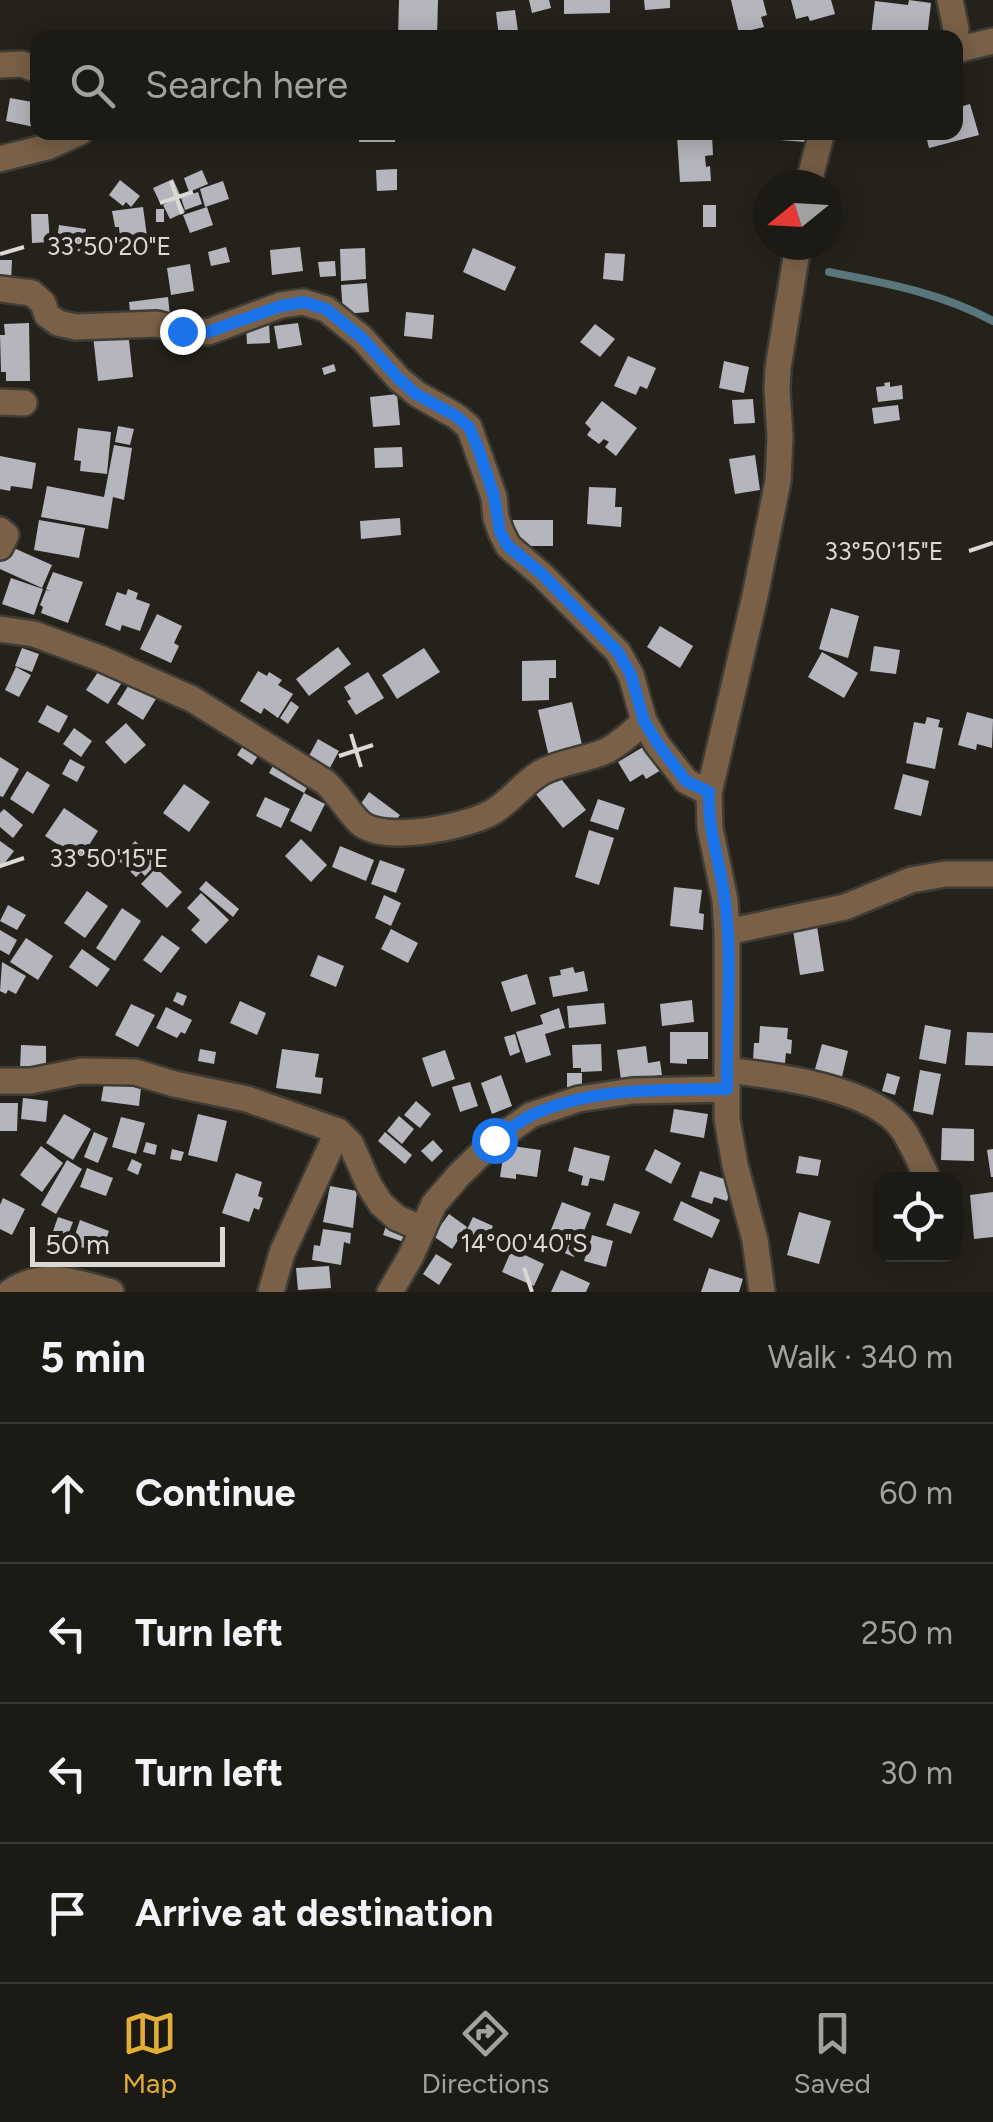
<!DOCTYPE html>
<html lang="en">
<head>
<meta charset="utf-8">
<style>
  :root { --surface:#1b1a14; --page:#282722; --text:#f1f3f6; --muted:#a0a1a0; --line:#393834; --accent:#e3ae35 }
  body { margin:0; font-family:Figtree,sans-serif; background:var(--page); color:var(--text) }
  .controls { position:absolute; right:30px; bottom:30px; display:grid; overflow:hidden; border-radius:20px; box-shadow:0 5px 25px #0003 }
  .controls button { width:90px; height:90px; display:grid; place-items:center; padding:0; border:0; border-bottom:2px solid var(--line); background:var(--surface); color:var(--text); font:50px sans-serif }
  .compass { position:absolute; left:753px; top:170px; width:90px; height:90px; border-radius:50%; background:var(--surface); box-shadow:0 5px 25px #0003; rotate:252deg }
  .scale { position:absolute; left:30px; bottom:25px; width:195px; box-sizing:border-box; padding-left:10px; border:5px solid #dbd9d5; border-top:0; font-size:28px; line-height:35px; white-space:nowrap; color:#dbd9d5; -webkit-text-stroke:8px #24221b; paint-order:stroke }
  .stop { position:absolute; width:30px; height:30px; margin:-22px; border:8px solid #1a73e8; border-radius:50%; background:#fff }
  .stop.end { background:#1a73e8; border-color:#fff; box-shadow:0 2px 10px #0008 }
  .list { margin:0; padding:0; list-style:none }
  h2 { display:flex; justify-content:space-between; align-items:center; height:130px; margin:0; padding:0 40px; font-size:42px }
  h2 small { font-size:32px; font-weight:400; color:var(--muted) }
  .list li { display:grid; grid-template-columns:65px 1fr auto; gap:30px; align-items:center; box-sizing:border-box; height:140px; padding:0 40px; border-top:2px solid var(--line) }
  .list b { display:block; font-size:38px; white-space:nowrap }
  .list em { font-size:32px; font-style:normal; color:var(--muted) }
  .icon { flex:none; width:55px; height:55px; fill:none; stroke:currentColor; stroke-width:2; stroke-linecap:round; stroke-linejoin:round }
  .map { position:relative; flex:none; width:993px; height:1292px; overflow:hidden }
  .search { position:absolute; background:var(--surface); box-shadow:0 5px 25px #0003; left:30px; right:30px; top:30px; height:110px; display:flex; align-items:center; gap:25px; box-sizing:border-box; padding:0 35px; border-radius:20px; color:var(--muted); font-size:38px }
  .sheet { height:690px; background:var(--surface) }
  nav { display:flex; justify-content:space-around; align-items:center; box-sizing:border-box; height:140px; border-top:2px solid var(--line); background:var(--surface); font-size:28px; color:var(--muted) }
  nav a { display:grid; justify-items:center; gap:5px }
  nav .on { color:var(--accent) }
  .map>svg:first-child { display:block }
</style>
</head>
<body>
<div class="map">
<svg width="993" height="1292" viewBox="0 0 993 1292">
  <rect width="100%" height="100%" fill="#24221b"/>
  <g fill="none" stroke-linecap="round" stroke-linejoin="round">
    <!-- stream -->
    <path stroke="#58767b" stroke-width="8" d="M829 272C886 283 942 293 993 321"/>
  </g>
  <!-- building -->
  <g fill="#b5b5bd">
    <path d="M399 0H438L437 38H398Z"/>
    <path d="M529 0H549L551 8 532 13Z"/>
    <path d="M564 0H610V13L564 14Z"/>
    <path d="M644 0H670V8L645 10Z"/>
    <path d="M731 0H763L767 15 761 17 764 27 739 33Z"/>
    <path d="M791 0H831L835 14 810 21 808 16 796 19Z"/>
    <path d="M909 0 931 3 927 38 871 36 875 1 908 5Z"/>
    <path d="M515 10 519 38H499L496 12Z"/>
    <path d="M10 98 38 103 34 127 6 121Z"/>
    <path d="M970 104 979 135 929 148 925 132H956V108Z"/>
    <rect x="359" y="132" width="36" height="10"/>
    <path d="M781 132H806L805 142 780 140Z"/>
    <path d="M712 134 713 155 705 156 706 167 710 166 711 181 680 182 677 136Z"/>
    <path d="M397 169V190L377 191 376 170Z"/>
    <path d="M202 170 208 184 189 192 184 178Z"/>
    <path d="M173 179 180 195 160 203 153 188Z"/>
    <path d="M120 180 140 196 131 207 126 202 123 206 109 195Z"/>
    <path d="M223 181 229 199 205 207 200 189Z"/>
    <path d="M198 192 202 204 185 210 181 198Z"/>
    <path d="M178 197 185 212 170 219 163 205Z"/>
    <rect x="703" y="205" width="13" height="22"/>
    <path d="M143 207 147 236 120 239 119 227H115L112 211Z"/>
    <path d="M207 207 213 225 190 233 183 215Z"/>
    <rect x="156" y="209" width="8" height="13"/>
    <path d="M31 214H48L50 242 32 243Z"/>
    <path d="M59 225 86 229 83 252 56 248Z"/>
    <path d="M226 247 230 262 211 266 208 252Z"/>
    <path d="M300 247 303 271 272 275 270 250Z"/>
    <path d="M365 248 366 279 341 281 340 249Z"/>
    <path d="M473 248 516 267 505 291 463 272Z"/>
    <path d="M605 253 625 254 623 281 603 279Z"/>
    <path d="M0 260H12L11 281 0 280Z"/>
    <path d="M335 261 336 276 320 277 318 262Z"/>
    <path d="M190 264 194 291 171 295 167 268Z"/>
    <path d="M367 283 369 312 343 314 341 285Z"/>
    <path d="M168 297 170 316 131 320 129 302Z"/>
    <path d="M406 312 434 315 432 339 404 336Z"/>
    <path d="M29 323 30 381H6V372H1L0 335H5L4 324Z"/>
    <path d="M269 323 270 343 247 344 246 325Z"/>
    <path d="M298 323 302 345 278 349 274 326Z"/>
    <path d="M595 324 615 339 600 357 580 342Z"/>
    <path d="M128 331 133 377 98 381 93 335Z"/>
    <path d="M628 356 656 368 647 389 640 386 636 395 614 386Z"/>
    <path d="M724 361 749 367 744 393 719 388Z"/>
    <path d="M334 364 336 371 324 375 322 368Z"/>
    <path d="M890 382V387L902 385 903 399 878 402 876 387 885 386 884 383Z"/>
    <path d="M397 394 400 425 373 427 370 397Z"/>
    <path d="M753 399 755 423 734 424 732 400Z"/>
    <path d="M602 401 637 428 616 456 605 447 609 442 604 439 599 444 587 435 591 429 585 423Z"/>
    <path d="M898 405 900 420 874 424 872 408Z"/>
    <path d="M118 426 134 429 130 445 115 442Z"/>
    <path d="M78 428 111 432 107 474 80 471 81 461 74 460Z"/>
    <path d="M114 445 132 448 124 500 113 497 108 529 41 517 47 486 104 497Z"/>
    <path d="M402 447 403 467 375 468 374 448Z"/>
    <path d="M755 455 760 490 735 494 729 459Z"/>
    <path d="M0 456 36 463 32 489 11 486 10 491 0 489Z"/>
    <path d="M589 487 616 488 615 507H622L621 527 587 524Z"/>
    <path d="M400 518 401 535 361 539 360 521Z"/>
    <path d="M39 520 85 528 79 558 34 550Z"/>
    <path d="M511 520H553V546H512Z"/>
    <path d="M7 545 52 565 42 588 0 569V562Z"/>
    <path d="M53 572 83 582 68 623 41 613 43 607 40 605 46 590 50 591 46 589Z"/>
    <path d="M11 578 43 589 34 615 2 604Z"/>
    <path d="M128 589 138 593 136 599 150 604 140 631 122 625 120 631 105 625 117 592 126 595Z"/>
    <path d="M831 608 859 616 848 658 819 649Z"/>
    <path d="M157 614 182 626 174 643 179 646 171 663 140 649Z"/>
    <path d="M660 626 693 646 680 668 647 647Z"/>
    <path d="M874 646 900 650 896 674 870 671Z"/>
    <path d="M338 647 351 664 309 696 296 679Z"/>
    <path d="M22 648 39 654 32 672 15 666Z"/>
    <path d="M424 648 440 672 397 699 382 675Z"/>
    <path d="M822 652 858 673 844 698 808 677Z"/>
    <path d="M556 660V678H549V700L522 701V661Z"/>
    <path d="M102 666 123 681 108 704 86 690Z"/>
    <path d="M16 667 31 675 19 697 5 690Z"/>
    <path d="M258 671 267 676 269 672 282 680 278 685 293 694 278 718 264 708 261 714 240 701Z"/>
    <path d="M368 672 384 698 356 715 347 701 351 699 344 687Z"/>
    <path d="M133 678 159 694 143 720 117 704Z"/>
    <path d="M291 701 299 707 288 724 280 718Z"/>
    <path d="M572 702 583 749 549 757 538 710Z"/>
    <path d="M47 705 68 716 59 733 38 722Z"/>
    <path d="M967 712 993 719 992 748 977 744 976 750 958 745Z"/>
    <path d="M927 717 940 720 938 727 943 728 935 769 906 763 914 722 925 724Z"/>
    <path d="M126 723 146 745 125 764 105 742Z"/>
    <path d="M74 728 92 741 81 757 63 744Z"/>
    <path d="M318 739 339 751 325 777 304 765Z"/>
    <path d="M245 743 260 753 252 765 237 755Z"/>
    <path d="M648 744 663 769 646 779 643 774 630 782 618 762Z"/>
    <path d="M0 757 19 769 3 797 0 796Z"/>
    <path d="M70 759 85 767 77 782 62 774Z"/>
    <path d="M276 760 311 780 304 793 269 773Z"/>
    <path d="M27 771 50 785 33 814 10 799Z"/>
    <path d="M903 774 929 781 921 816 894 809Z"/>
    <path d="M558 775 586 810 563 828 535 793Z"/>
    <path d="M184 784 210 802 189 832 163 813Z"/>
    <path d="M369 792 400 815 390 828 360 805Z"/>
    <path d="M304 793 325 804 311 832 290 821Z"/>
    <path d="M265 797 290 809 281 828 256 816Z"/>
    <path d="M598 799 625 808 618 830 590 821Z"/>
    <path d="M64 808 98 831 80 859 45 836Z"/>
    <path d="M4 809 23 825 13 838 0 827V813Z"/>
    <path d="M589 830 614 838 599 885 575 877Z"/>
    <path d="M301 839 327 865 311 882 285 856Z"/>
    <path d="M0 841 14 851 0 869Z"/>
    <path d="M135 841 158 862 145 876 141 872 136 877 118 860Z"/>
    <path d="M340 846 374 860 366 881 332 867Z"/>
    <path d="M380 860 405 869 396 893 371 884Z"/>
    <path d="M156 868 182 892 167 908 141 884Z"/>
    <path d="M206 881 239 909 233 917 199 889Z"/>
    <path d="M674 887 702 890 699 913 704 914 703 930 670 926Z"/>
    <path d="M87 891 108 906 85 938 64 923Z"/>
    <path d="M201 893 229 920 206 944 191 930 200 920 187 908Z"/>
    <path d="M384 895 401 903 391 926 375 918Z"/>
    <path d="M8 905 26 915 17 930 0 921Z"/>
    <path d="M122 908 141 921 115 961 96 948Z"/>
    <path d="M816 920 824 971 800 975 792 924Z"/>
    <path d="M391 929 418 943 408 963 381 949Z"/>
    <path d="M0 930 17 940 9 955 0 950Z"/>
    <path d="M162 935 180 948 161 973 143 960Z"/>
    <path d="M26 938 53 956 38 980 10 962Z"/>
    <path d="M82 949 110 969 97 987 69 967Z"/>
    <path d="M318 955 344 966 336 987 310 976Z"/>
    <path d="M2 962 26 976 16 994 8 990 6 994 0 991Z"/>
    <path d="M573 967 575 973 584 971 588 991 553 997 549 977 561 975 560 970Z"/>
    <path d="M527 974 536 1004 511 1012 501 982Z"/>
    <path d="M177 992 187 996 183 1006 173 1001Z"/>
    <path d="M692 1000 694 1022 662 1026 660 1004Z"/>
    <path d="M240 1001 266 1013 257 1035 230 1023Z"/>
    <path d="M604 1003 606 1024 569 1028 567 1006Z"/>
    <path d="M131 1004 155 1015 138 1047 115 1035Z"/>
    <path d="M166 1007 192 1020 185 1034 181 1032 177 1038 156 1028Z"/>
    <path d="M559 1008 565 1028 545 1034 551 1055 526 1063 516 1032 543 1024 540 1015Z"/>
    <path d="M925 1025 951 1030 946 1064 919 1059Z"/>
    <path d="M760 1026 788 1028 787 1039 792 1040 791 1054 786 1053 785 1063 753 1061 754 1043H759Z"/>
    <path d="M670 1032H708V1059H687V1064L670 1063Z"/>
    <path d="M967 1032 993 1033V1066L965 1065Z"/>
    <path d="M515 1034 520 1052 510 1056 504 1037Z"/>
    <path d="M601 1044 602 1071 581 1072V1068H573L572 1045Z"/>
    <path d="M822 1044 848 1051 841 1081 814 1073Z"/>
    <path d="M21 1045 46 1046V1070L20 1069Z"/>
    <path d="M646 1046 648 1063 660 1061 662 1075 621 1080 617 1050Z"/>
    <path d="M200 1049 216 1052 214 1064 198 1061Z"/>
    <path d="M282 1049 319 1054 315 1077 323 1078 321 1094 276 1088Z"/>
    <path d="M445 1050 455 1079 432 1087 422 1058Z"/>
    <path d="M920 1070 941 1074 933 1115 913 1111Z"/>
    <path d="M567 1073H582V1089L567 1088Z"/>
    <path d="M887 1073 900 1077 895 1095 882 1091Z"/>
    <path d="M501 1075 512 1106 492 1114 481 1083Z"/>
    <path d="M470 1082 478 1106 460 1112 452 1087Z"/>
    <path d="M104 1083 141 1088 139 1106 101 1101Z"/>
    <path d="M23 1098 48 1101 46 1122 21 1119Z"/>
    <path d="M416 1101 431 1114 420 1128 404 1115Z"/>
    <path d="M0 1103H18L17 1131H0Z"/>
    <path d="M674 1109 708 1114 704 1138 670 1132Z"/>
    <path d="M64 1114 91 1129 73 1160 46 1143Z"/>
    <path d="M198 1114 227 1121 217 1162 188 1155Z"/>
    <path d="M399 1116 414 1129 402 1144 387 1131Z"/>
    <path d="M121 1117 145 1123 136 1154 112 1147Z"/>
    <path d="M942 1128 974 1129V1161L941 1160Z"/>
    <path d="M94 1132 108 1138 98 1163 84 1157Z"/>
    <path d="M385 1132 412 1155 405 1164 378 1141Z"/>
    <path d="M433 1140 443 1151 432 1162 421 1151Z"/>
    <path d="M146 1142 157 1145 155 1155 143 1152Z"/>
    <path d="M505 1145 541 1150 537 1177 516 1174V1179L500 1177Z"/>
    <path d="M41 1146 63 1163 42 1192 20 1175Z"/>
    <path d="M574 1147 610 1156 604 1181 590 1178 588 1186 581 1185 583 1176 568 1171Z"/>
    <path d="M172 1149 184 1152 181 1161 170 1159Z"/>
    <path d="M655 1149 681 1163 671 1184 645 1170Z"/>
    <path d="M993 1149V1177H991L987 1150Z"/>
    <path d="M799 1156 821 1160 818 1176 796 1173Z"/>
    <path d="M132 1159 142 1164 138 1175 127 1170Z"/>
    <path d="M67 1160 82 1169 56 1214 41 1205Z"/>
    <path d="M87 1168 113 1178 106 1196 80 1187Z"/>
    <path d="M700 1171 733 1182 727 1201 714 1197 712 1204 691 1197Z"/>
    <path d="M236 1173 262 1182 258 1196 263 1198 259 1210 254 1208 249 1222 222 1213Z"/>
    <path d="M330 1186 357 1191 353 1228 323 1222Z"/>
    <path d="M993 1192V1237L974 1239 970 1195Z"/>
    <path d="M3 1198 25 1209 12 1235 0 1229V1205Z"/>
    <path d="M681 1201 720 1220 712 1238 673 1220Z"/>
    <path d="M562 1202 591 1213 574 1257 545 1245Z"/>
    <path d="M614 1203 640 1212 631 1234 606 1225Z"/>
    <path d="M799 1212 831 1221 819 1264 787 1255Z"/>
    <path d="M449 1214 467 1227 452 1249 433 1236Z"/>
    <path d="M58 1217 73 1222 61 1253 47 1248Z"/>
    <path d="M473 1217 493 1226 483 1247 463 1238Z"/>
    <path d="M80 1220 109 1231 101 1254 72 1244Z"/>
    <path d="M387 1223 408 1231 404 1242 383 1235Z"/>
    <path d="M323 1229 351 1233 350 1244 344 1242 341 1265 312 1260 314 1245 320 1246Z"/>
    <path d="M592 1235 613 1241 606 1267 584 1261Z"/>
    <path d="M512 1249 544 1264 534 1286 502 1272Z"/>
    <path d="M436 1254 452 1264 439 1285 423 1274Z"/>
    <path d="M329 1266 331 1288 298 1290 296 1268Z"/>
    <path d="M709 1268 743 1279 739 1292H701Z"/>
    <path d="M561 1270 590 1283 586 1292H551Z"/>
  </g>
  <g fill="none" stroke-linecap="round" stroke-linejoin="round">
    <!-- minor casing -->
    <g stroke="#3e3c35" stroke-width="30">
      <g id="minor">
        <path d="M950 0 956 29 954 38"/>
        <path d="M956 50 993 41"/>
        <path d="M0 65 22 64 38 70"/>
        <path d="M0 159 47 147 80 132"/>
        <path d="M808 185 822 132"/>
        <path d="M0 289 32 293 43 303 47 315 58 323 76 327 157 324 183 331 208 332 281 305 303 302 326 309 362 338 399 379 417 394 456 416 469 427 494 497 496 518 501 532 508 546 542 575 618 652 631 675 644 721 657 744 686 781 709 793"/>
        <path d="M0 402 24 403"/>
        <path d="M0 530 6 535 0 547"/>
        <path d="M0 629 34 634 102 659 192 699 325 782C339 794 347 811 360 823 384 844 469 827 494 811 512 800 524 782 542 772 563 761 587 760 608 750 622 742 633 732 644 721"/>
        <path d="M727 932 845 907 911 880 945 874H993"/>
        <path d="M727 1070C775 1076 874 1087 903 1130 913 1145 920 1163 928 1179"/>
        <path d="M0 1081H31L81 1071 135 1072 174 1084 247 1099 338 1131 351 1144 369 1185 381 1204 397 1218 423 1229"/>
        <path d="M10 1292C42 1270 77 1282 111 1292"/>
        <path d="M271 1292 282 1253 338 1131"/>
        <path d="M390 1292 411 1256 434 1204 459 1175 494 1141 531 1115 579 1099 632 1091 727 1089"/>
        <path d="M762 1292 755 1240 735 1165 727 1119V932L725 900 710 828 709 793 755 596 778 481 780 437 777 389 778 368 798 245"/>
      </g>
    </g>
    <!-- minor -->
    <use href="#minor" stroke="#796047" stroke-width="25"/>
  </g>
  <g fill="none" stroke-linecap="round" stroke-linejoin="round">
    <!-- route -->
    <path stroke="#1a73e8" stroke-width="12" d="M182 331 208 332 281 306 304 302 326 309 362 338 399 379 416 394 456 416 469 427 478 448 494 496 500 532 508 546 542 574 618 652 631 675 644 721 658 744 686 781 709 792C707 830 721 864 725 901 733 963 726 1027 727 1089 662 1090 594 1087 534 1114 520 1120 507 1132 494 1140"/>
  </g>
  <!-- ticks -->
  <path fill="none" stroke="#dbd9d5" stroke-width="4" d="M171 181 182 214M160 203 193 192M0 254 24 247M969 551 993 543M351 734 361 767M339 756 373 745M0 866 24 858M524 1268 532 1292"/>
  <g font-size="25" text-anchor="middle" fill="#dbd9d5" stroke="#24221b" stroke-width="10" stroke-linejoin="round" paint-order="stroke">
    <text x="109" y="255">33°50'20"E</text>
    <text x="884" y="560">33°50'15"E</text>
    <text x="109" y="867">33°50'15"E</text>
    <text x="524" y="1252">14°00'40"S</text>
  </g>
</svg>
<div class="controls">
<button><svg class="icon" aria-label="locate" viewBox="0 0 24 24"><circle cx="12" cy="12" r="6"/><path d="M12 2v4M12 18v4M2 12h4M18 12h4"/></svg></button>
</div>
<svg class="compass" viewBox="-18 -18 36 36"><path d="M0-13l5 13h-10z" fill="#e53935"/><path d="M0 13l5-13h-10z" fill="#a0a1a0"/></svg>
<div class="scale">50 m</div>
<div class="stop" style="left:494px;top:1140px"></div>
<div class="stop end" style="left:182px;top:331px"></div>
<div class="search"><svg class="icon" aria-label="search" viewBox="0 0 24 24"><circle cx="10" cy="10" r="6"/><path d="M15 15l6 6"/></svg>Search here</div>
</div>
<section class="sheet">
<h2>5 min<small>Walk · 340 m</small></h2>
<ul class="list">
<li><svg class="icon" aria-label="ahead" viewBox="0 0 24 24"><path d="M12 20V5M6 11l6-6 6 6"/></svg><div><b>Continue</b></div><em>60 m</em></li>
<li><svg class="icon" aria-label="left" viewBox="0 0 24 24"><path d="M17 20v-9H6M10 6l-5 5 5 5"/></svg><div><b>Turn left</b></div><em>250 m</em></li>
<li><svg class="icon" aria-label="left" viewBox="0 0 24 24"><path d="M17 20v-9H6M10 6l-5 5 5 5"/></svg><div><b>Turn left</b></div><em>30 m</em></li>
<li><svg class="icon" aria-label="arrive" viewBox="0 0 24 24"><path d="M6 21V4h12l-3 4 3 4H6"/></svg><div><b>Arrive at destination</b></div></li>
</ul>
</section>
<nav>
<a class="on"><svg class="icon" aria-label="map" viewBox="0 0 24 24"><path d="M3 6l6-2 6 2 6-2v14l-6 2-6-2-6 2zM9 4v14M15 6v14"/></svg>Map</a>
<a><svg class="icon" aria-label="directions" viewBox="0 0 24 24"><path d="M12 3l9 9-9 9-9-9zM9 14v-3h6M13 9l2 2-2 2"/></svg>Directions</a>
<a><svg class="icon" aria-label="saved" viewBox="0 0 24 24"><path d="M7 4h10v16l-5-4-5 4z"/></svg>Saved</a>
</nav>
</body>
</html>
